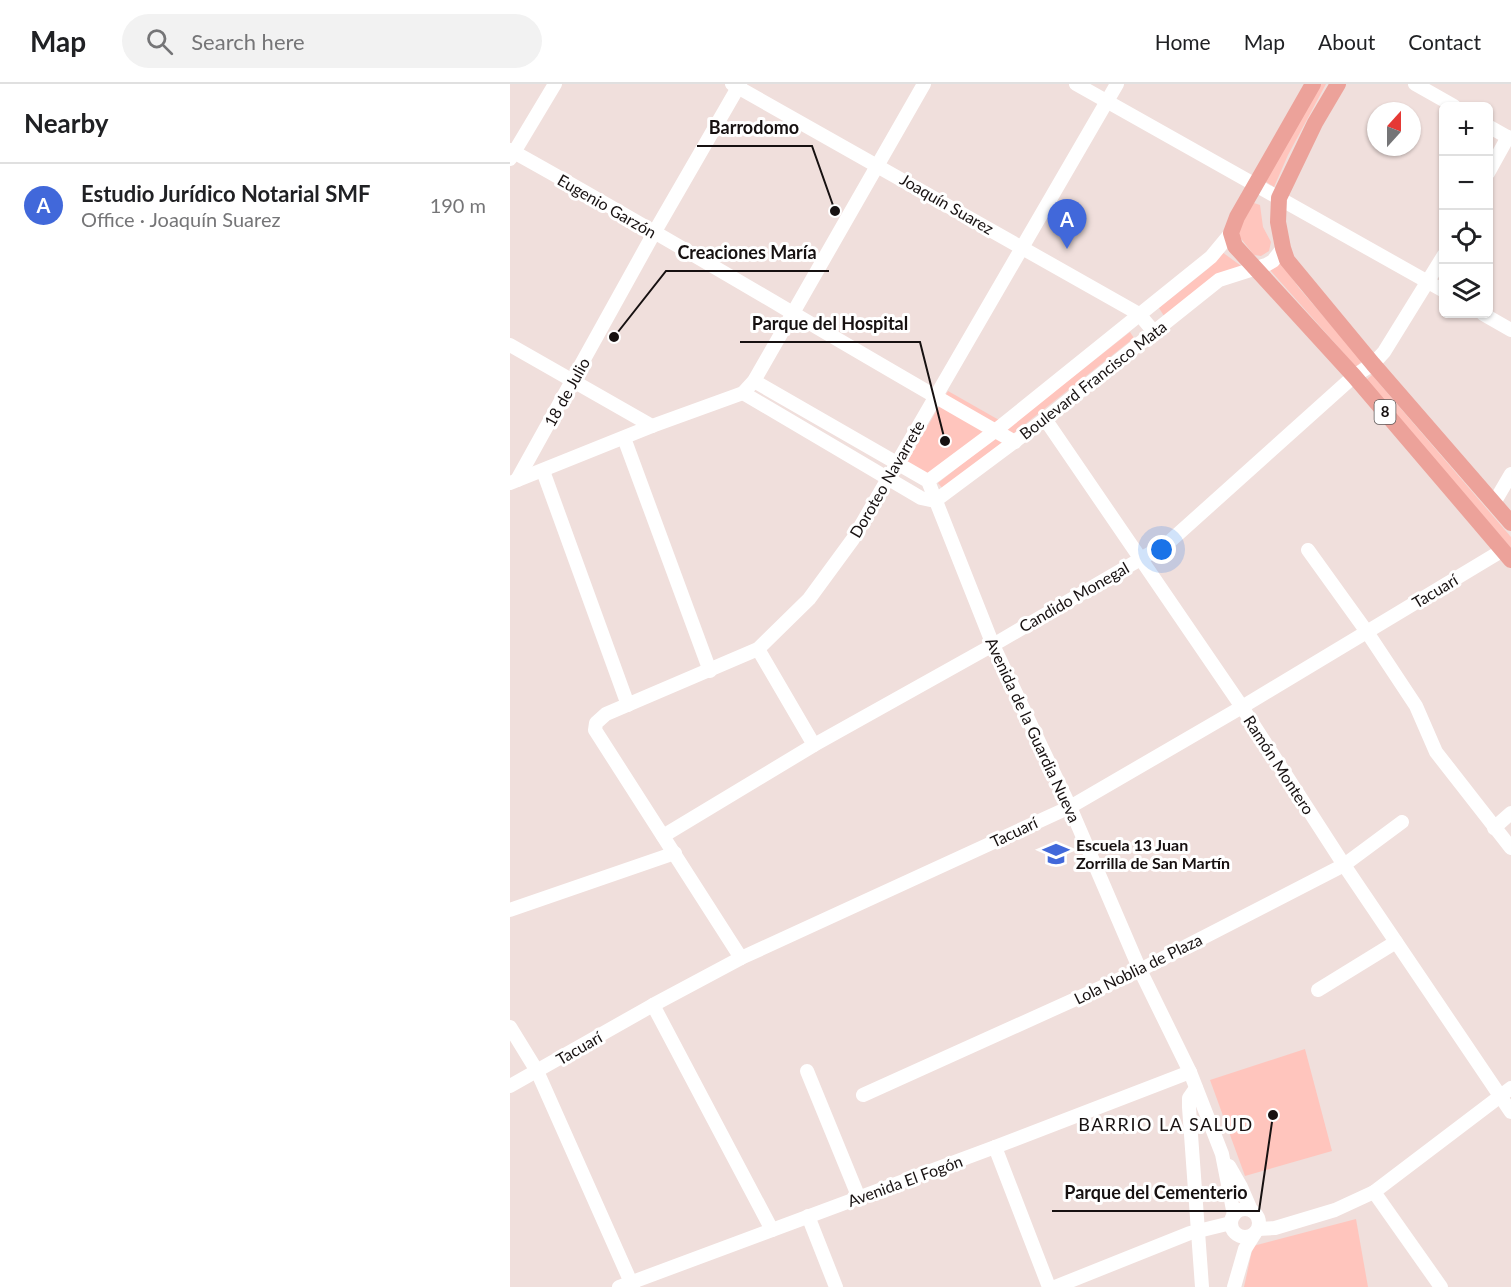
<!DOCTYPE html>
<html lang="en">
<head>
<meta charset="utf-8">
<style>
  :root { --surface:#fff; --page:#f2f2f2; --text:#202124; --muted:#757577; --line:#e0e0e0; --accent:#4168da }
  body { margin:0; font-family:Lato,sans-serif; background:var(--page); color:var(--text) }
  .controls { position:absolute; right:18px; top:18px; display:grid; overflow:hidden; border-radius:9px; box-shadow:0 2px 4px #0004 }
  .controls button { width:54px; height:54px; display:grid; place-items:center; padding:0; border:0; border-bottom:2px solid var(--line); background:var(--surface); color:var(--text); font:30px sans-serif }
  .compass { position:absolute; left:857px; top:18px; width:54px; height:54px; border-radius:50%; background:var(--surface); box-shadow:0 2px 4px #0004; rotate:21deg }
  .you { position:absolute; left:652px; top:466px; width:21px; height:21px; margin:-15px; border:4px solid #fff; border-radius:50%; background:#1a73e8; box-shadow:0 0 0 9px #1a73e833 }
  .badge { display:grid; place-items:center; width:39px; height:39px; border-radius:50%; background:var(--accent); color:#fff; font-size:20px; font-weight:700 }
  .pin { position:absolute; translate:-50% -50px; filter:drop-shadow(0 2px 3px #0008) }
  .pin::after { content:''; position:absolute; top:32px; width:21px; height:18px; background:inherit; clip-path:polygon(0 0,100% 0,50% 100%) }
  .list { margin:0; padding:0; list-style:none }
  h2 { display:flex; justify-content:space-between; align-items:center; height:78px; margin:0; padding:0 24px; font-size:26px }
  h2 small { font-size:20px; font-weight:400; color:var(--muted) }
  .list li { display:grid; grid-template-columns:39px 1fr auto; gap:18px; align-items:center; box-sizing:border-box; height:84px; padding:0 24px; border-top:2px solid var(--line) }
  .list b { display:block; font-size:22px; white-space:nowrap }
  .list p { margin:0; font-size:20px; white-space:nowrap; color:var(--muted) }
  .list em { font-size:20px; font-style:normal; color:var(--muted) }
  .icon { flex:none; width:33px; height:33px; fill:none; stroke:currentColor; stroke-width:2; stroke-linecap:round; stroke-linejoin:round }
  .map { position:relative; flex:none; width:1001px; height:1203px; overflow:hidden }
  header { display:flex; align-items:center; gap:36px; box-sizing:border-box; height:84px; padding:0 30px; background:var(--surface); border-bottom:2px solid var(--line) }
  header strong { font-size:28px }
  nav { display:flex; gap:33px; margin-inline-start:auto; font-size:21px }
  .search { width:420px; height:54px; background:var(--page); display:flex; align-items:center; gap:15px; box-sizing:border-box; padding:0 21px; border-radius:33px; color:var(--muted); font-size:22px }
  main { display:flex }
  aside { flex:1; background:var(--surface) }
  .map>svg:first-child { display:block }
</style>
</head>
<body>
<header>
<strong>Map</strong>
<div class="search"><svg class="icon" aria-label="search" viewBox="0 0 24 24"><circle cx="10" cy="10" r="6"/><path d="M15 15l6 6"/></svg>Search here</div>
<nav><a>Home</a><a>Map</a><a>About</a><a>Contact</a></nav>
</header>
<main>
<aside>
<h2>Nearby<small></small></h2>
<ul class="list">
<li><span class="badge">A</span><div><b>Estudio Jurídico Notarial SMF</b><p>Office · Joaquín Suarez</p></div><em>190 m</em></li>
</ul>
</aside>
<div class="map">
<svg width="1001" height="1203" viewBox="0 0 1001 1203">
  <rect width="100%" height="100%" fill="#f0dfdc"/>
  <!-- green -->
  <g fill="#ffc5bd">
    <path d="M810 0H816L778 71 764 103 755 97Z"/>
    <path d="M744 119 750 121 753 143 761 158 759 167 751 172 744 171 729 152V142Z"/>
    <path d="M712 168 734 184 706 190 654 232 649 224 699 184Z"/>
    <path d="M770 177 789 204 852 277 846 283 760 186Z"/>
    <path d="M620 248 624 254 433 405 428 399Z"/>
    <path d="M862 291 1001 453V464L856 296Z"/>
    <path d="M438 307 489 336 418 390 397 378Z"/>
    <path d="M795 965 822 1067 735 1092 700 996Z"/>
    <path d="M846 1135 858 1203H734L743 1162Z"/>
  </g>
  <g fill="none" stroke-linecap="round" stroke-linejoin="round">
    <!-- minor -->
    <g stroke="#fff" stroke-width="14">
      <path d="M222 0 629 230 644 248"/>
      <path d="M566 0 934 207"/>
      <path d="M905 0 944 22"/>
      <path d="M978 42 1001 55"/>
      <path d="M0 66C170 160 335 262 505 358"/>
      <path d="M0 75 45 0"/>
      <path d="M978 89 998 53"/>
      <path d="M973 230 1001 246"/>
      <path d="M0 261 142 342"/>
      <path d="M244 297 418 397 483 561 560 723 630 886 680 988 712 1070 724 1131"/>
      <path d="M233 309 411 414 425 417"/>
      <path d="M535 335 732 623 834 781 1001 1028"/>
      <path d="M114 354 200 587"/>
      <path d="M33 387 118 621"/>
      <path d="M7 396 144 149 230 0"/>
      <path d="M418 397 485 347 701 173 721 149"/>
      <path d="M0 399 142 342 233 309 244 297 414 0"/>
      <path d="M425 417 535 335 709 196 756 181 763 177 773 164"/>
      <path d="M984 419 1001 390"/>
      <path d="M798 466 857 548 906 622 926 668 1001 764"/>
      <path d="M248 565 304 661"/>
      <path d="M984 744 1001 729"/>
      <path d="M153 752 304 661 483 561 658 459 844 292 863 280 874 268 934 171"/>
      <path d="M0 826 165 769"/>
      <path d="M231 874 85 646 86 639 96 630 248 565 299 515 343 455 607 0"/>
      <path d="M808 906 886 858"/>
      <path d="M143 921 262 1146"/>
      <path d="M0 943 27 987 123 1203"/>
      <path d="M297 987 349 1114"/>
      <path d="M0 1002 143 921 231 874 560 723 732 623 993 466"/>
      <path d="M686 1004 679 1014V1023L692 1203"/>
      <path d="M353 1011 630 886 834 781 892 738"/>
      <path d="M485 1063 539 1203"/>
      <path d="M719 1082 731 1103 741 1126"/>
      <path d="M864 1108 931 1203"/>
      <circle cx="735" cy="1139" r="14"/>
      <path d="M298 1132 326 1203"/>
      <path d="M748 1145 765 1144 825 1126 864 1108 1001 1004"/>
      <path d="M109 1203 485 1063 680 988"/>
      <path d="M545 1203 680 1149 721 1139"/>
      <path d="M724 1203 735 1165 745 1149"/>
    </g>
    <!-- major -->
    <g stroke="#eca29a" stroke-width="16">
      <path d="M803 0 727 133 721 149 725 162 844 292 1001 476"/>
      <path d="M828 0 805 39 769 114 768 138 773 164 777 176 863 280 1001 439"/>
    </g>
  </g>
  <!-- icons -->
  <defs>
    <g id="school-bare" transform="scale(2.07)"><path d="M0-5L7-2L0 1L-7-2ZM-4 1L0 2.5L4 1V4Q0 6-4 4Z" fill="#4168da" stroke="#fff" stroke-width="2.5" paint-order="stroke"/></g>
  </defs>
  <g fill-rule="evenodd">
    <use href="#school-bare" x="546" y="770"/>
  </g>
  <g text-anchor="middle" stroke-width="6" stroke-linejoin="round" paint-order="stroke">
    <!-- shield labels -->
    <rect fill="#fff" stroke="#5d5858" stroke-width="1.5" x="864.5" y="316" width="21" height="24" rx="4.5"/>
    <g font-size="15" font-weight="bold" fill="#171111">
      <text x="875" y="333">8</text>
    </g>
    <!-- street labels -->
    <g font-size="16" fill="#171111" stroke="#fff">
      <text transform="translate(437 120) rotate(30)" y="6">Joaquín Suarez</text>
      <text transform="translate(97 122) rotate(30)" y="6">Eugenio Garzón</text>
      <text transform="translate(583 296) rotate(-38)" y="6">Boulevard Francisco Mata</text>
      <text transform="translate(57 308) rotate(-61)" y="6">18 de Julio</text>
      <text transform="translate(377 395) rotate(-60)" y="6">Doroteo Navarrete</text>
      <text transform="translate(925 507) rotate(-31)" y="6">Tacuarí</text>
      <text transform="translate(564 513) rotate(-30)" y="6">Candido Monegal</text>
      <text transform="translate(523 646) rotate(65)" y="6">Avenida de la Guardia Nueva</text>
      <text transform="translate(769 681) rotate(57)" y="6">Ramón Montero</text>
      <text transform="translate(504 748) rotate(-25)" y="6">Tacuarí</text>
      <text transform="translate(628 885) rotate(-26)" y="6">Lola Noblia de Plaza</text>
      <text transform="translate(69 964) rotate(-30)" y="6">Tacuarí</text>
      <text transform="translate(395 1097) rotate(-20)" y="6">Avenida El Fogón</text>
    </g>
    <!-- poi labels -->
    <g font-size="16" font-weight="bold" fill="#171111" stroke="#fff" text-anchor="start">
      <text x="566" y="767">Escuela 13 Juan<tspan x="566" dy="18">Zorrilla de San Martín</tspan></text>
    </g>
    <!-- neighbourhood labels -->
    <g font-size="18" letter-spacing="1.5" fill="#171111" stroke="#fff">
      <text x="656" y="1047">BARRIO LA SALUD</text>
    </g>
  </g>
  <!-- callouts -->
  <path fill="none" stroke="#171111" stroke-width="2" d="M325 127L302 62H187M104 253L156 187H319M435 357L410 258H230M763 1031L749 1127H542"/>
  <g fill="#171111" stroke="#fff" stroke-width="2">
    <circle cx="325" cy="127" r="6"/>
    <circle cx="104" cy="253" r="6"/>
    <circle cx="435" cy="357" r="6"/>
    <circle cx="763" cy="1031" r="6"/>
  </g>
  <g font-size="18" text-anchor="middle" font-weight="bold" fill="#171111" stroke="#fff" stroke-width="6" stroke-linejoin="round" paint-order="stroke">
    <text x="244" y="50">Barrodomo</text>
    <text x="237" y="175">Creaciones María</text>
    <text x="320" y="246">Parque del Hospital</text>
    <text x="646" y="1115">Parque del Cementerio</text>
  </g>
</svg>
<div class="controls">
<button>+</button>
<button>−</button>
<button><svg class="icon" aria-label="locate" viewBox="0 0 24 24"><circle cx="12" cy="12" r="6"/><path d="M12 2v4M12 18v4M2 12h4M18 12h4"/></svg></button>
<button><svg class="icon" aria-label="layers" viewBox="0 0 24 24"><path d="M12 4l9 5-9 5-9-5zM3 14l9 5 9-5"/></svg></button>
</div>
<svg class="compass" viewBox="-18 -18 36 36"><path d="M0-13l5 13h-10z" fill="#e53935"/><path d="M0 13l5-13h-10z" fill="#757577"/></svg>
<div class="you"></div>
<div class="pin badge" style="left:557px;top:165px">A</div>
</div>
</main>
</body>
</html>
